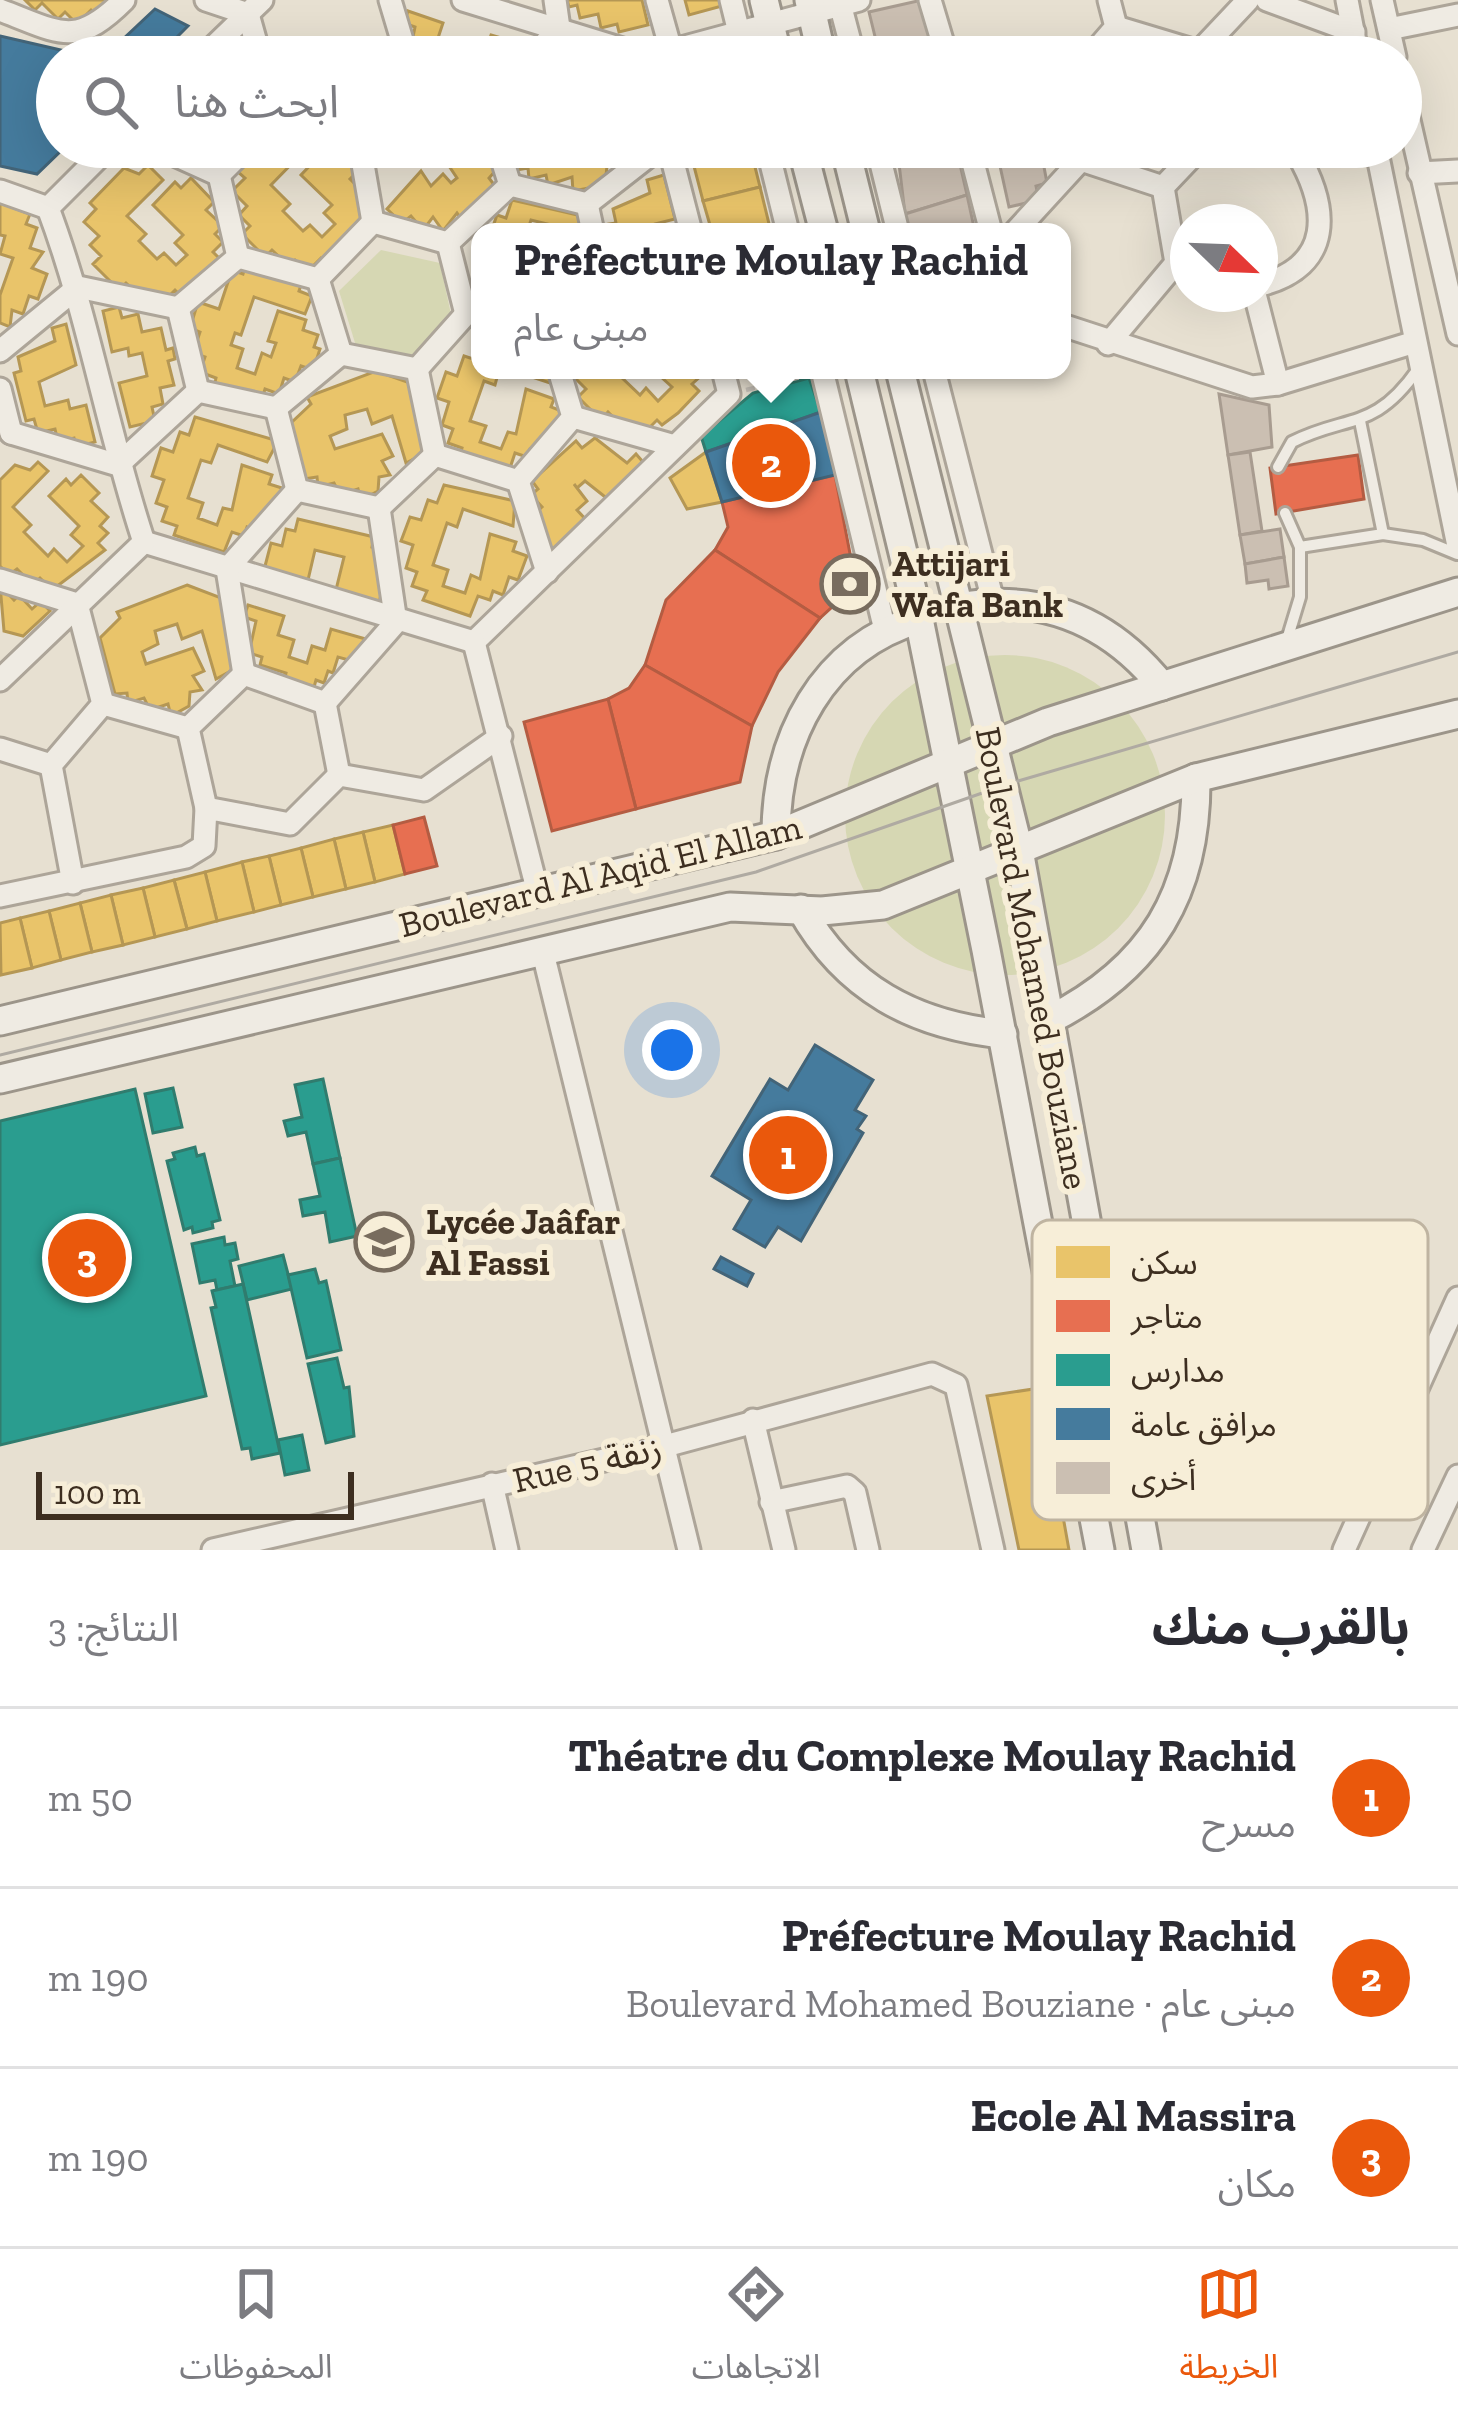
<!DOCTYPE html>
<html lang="ar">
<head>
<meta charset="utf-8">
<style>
  :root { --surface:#fff; --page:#f7f7f7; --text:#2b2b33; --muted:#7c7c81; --line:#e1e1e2; --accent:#ea580c }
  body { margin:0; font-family:"Zilla Slab","Noto Sans Arabic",serif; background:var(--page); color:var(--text); direction:rtl }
  .compass { position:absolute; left:1170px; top:204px; width:108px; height:108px; border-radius:50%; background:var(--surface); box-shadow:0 12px 48px #0002; rotate:113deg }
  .scale { position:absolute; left:36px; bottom:30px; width:318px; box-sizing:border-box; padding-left:12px; border:6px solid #3d2e20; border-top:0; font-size:33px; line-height:42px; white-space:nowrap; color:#3d2e20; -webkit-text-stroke:9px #f7eed8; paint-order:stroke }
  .you { position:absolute; left:672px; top:1050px; width:42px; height:42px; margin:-30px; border:9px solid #fff; border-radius:50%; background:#1a73e8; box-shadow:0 0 0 18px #1a73e833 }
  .badge { display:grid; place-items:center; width:78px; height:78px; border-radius:50%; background:var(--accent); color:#fff; font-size:39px; font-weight:700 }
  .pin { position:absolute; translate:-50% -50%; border:6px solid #fff; box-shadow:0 3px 12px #0006 }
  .popup { position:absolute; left:471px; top:223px; width:600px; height:156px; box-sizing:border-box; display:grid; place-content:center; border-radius:24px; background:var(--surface); filter:drop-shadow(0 3px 9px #0005); font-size:39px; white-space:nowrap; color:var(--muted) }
  .popup b { font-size:45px; color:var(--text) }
  .popup::after { content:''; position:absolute; left:50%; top:100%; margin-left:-24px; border:24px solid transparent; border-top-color:var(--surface) }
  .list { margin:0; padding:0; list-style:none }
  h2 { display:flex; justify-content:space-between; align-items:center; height:156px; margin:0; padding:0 48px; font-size:51px }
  h2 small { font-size:39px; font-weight:400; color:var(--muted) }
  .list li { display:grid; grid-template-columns:78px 1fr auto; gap:36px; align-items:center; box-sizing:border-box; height:180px; padding:0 48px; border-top:3px solid var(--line) }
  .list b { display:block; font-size:45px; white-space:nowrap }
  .list p { margin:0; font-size:39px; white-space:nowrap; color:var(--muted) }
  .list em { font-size:39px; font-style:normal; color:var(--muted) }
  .icon { flex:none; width:66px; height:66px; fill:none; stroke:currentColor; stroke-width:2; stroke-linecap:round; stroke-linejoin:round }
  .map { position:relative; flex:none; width:1458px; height:1550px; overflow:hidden; direction:ltr }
  .search { position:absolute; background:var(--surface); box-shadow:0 12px 48px #0002; left:36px; right:36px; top:36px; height:132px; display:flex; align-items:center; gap:30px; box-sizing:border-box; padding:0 42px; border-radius:66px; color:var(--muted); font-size:45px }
  .sheet { height:696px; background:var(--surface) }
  nav { display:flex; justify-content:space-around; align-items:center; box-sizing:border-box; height:168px; border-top:3px solid var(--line); background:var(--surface); font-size:33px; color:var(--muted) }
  nav a { display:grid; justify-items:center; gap:6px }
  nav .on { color:var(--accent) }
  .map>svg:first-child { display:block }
</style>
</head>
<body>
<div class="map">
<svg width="1458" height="1550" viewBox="0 0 1458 1550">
  <rect width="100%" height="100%" fill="#e7e0d1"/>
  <!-- green -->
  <g fill="#d6d7b3">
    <path d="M381 250 440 263 452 319 412 363 356 346 339 291Z"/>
    <circle cx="1005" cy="815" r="160"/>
  </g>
  <!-- homes -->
  <g fill="#e9c46a" stroke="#b59754" stroke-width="3">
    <path d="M25 0H115L96 15 91 10 77 24 65 12 58 19 42 3 35 10Z"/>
    <path d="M567 0H642L648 25 619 32 617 24 601 28 598 14 580 18 577 5 569 7Z"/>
    <path d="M685 0H720L722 6 689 15Z"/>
    <path d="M408 11 443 23 437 41 454 46 450 57H409L415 27 404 23Z"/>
    <path d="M491 35 528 46 525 57H471L472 52 484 56Z"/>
    <path d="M263 147 306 149 271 185 290 204 283 211 303 231 310 225 322 237 335 224 324 213 332 205 301 175 321 154 327 160 337 150 358 171 350 179 367 196 359 204 367 212 357 222 364 228 326 263 321 258 307 272 295 260 289 266 272 250 265 257 242 234 250 226 239 215 247 206 232 191 245 178 238 172Z"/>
    <path d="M444 147H485L479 153 497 169 489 178 495 186 465 224 457 213 443 231 433 217 423 230 411 216 402 223 387 209 421 171 431 186 443 174 451 183 457 178 449 166 455 157Z"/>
    <path d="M510 147H623L625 161 607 166 605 185 573 191 572 177 548 185 546 175 529 179 528 168 516 170Z"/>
    <path d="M689 147H750L760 187 703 201Z"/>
    <path d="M148 165 163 180 127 216 146 234 139 241 157 259 164 253 176 265 187 255 175 243 183 235 153 205 175 182 181 188 191 178 214 202 206 210 223 226 215 234 223 242 213 252 220 259 180 295 175 290 161 304 143 299 126 283 119 290 93 264 101 256 90 245 99 236 84 222 96 209 90 203 124 168 139 174Z"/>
    <path d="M664 175 675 219 655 224 653 232H611L609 224 616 223 613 209 650 193 647 180Z"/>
    <path d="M760 187 771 232H712L703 201Z"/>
    <path d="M512 200 582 216 580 232 531 220 527 232H491L497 215 506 218Z"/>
    <path d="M0 203 30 214 26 224 37 228 30 248 43 252 32 268 47 274 38 299 29 296 23 314 12 310 10 327 0 323V295L13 258 0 254 5 236 0 235Z"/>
    <path d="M245 267 301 285 299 291 312 296 305 314 254 297 241 335 235 333 231 345 243 349 237 368 255 374 262 353 271 357 276 343 268 341 278 311 306 320 303 330 318 335 314 347 320 349 313 370 301 366 295 382 284 378 279 394 265 389 261 402 214 386 216 378 200 372 205 357 193 353 200 332 190 328 198 302 219 309 232 270 243 274Z"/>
    <path d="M119 307 122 318 138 314 142 332 161 328 166 350 173 348 175 359 168 361 174 385 160 388 163 404 152 407 155 421 130 427 119 383 147 376 142 353 129 356 128 348 112 352 103 311Z"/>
    <path d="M66 324 76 365 39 382 45 406 68 400 70 409 86 405 95 442 76 447 74 438 58 442 55 429 38 433 34 419 26 421 14 373 21 371 18 357 55 341 52 328Z"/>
    <path d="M480 341V370H499L495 385 484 381 470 421 486 426 480 442 501 449 508 432 516 434 526 389 554 399 551 407 564 412 540 452 530 449 527 457 515 453 508 474 459 457 462 448 448 443 453 429 442 425 449 402 437 398 446 372 457 376 464 356 473 359Z"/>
    <path d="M511 370H551L550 383Z"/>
    <path d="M583 370H621L618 374 640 395 646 388 658 401 672 387 660 376 666 370 702 375 692 384 699 391 678 413 662 425 657 420 643 434 631 422 625 429 608 412 601 420 578 397 586 389 575 378Z"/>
    <path d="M376 371 413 384 427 452 406 463 392 416 372 424 367 409 345 415 347 429 330 436 335 449 382 434 393 456 382 461 390 475 379 477 378 491 361 500 358 489 340 495 334 483 318 487 317 477 304 479 291 423 311 404 307 397Z"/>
    <path d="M195 417 278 441 267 462 218 445 211 463 201 460 188 498 203 503 198 518 217 525 223 508 232 510 242 465 272 475 269 484 282 488 273 516 257 531 247 527 244 536 232 532 224 552 174 535 177 526 162 521 167 507 156 503 164 480 152 476 161 448 173 452 180 432 189 435Z"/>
    <path d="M595 438 627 463 636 454 650 470 609 500 585 481 577 488 574 484 587 501 577 510 589 523 555 553 538 533 532 516 542 507 531 495 538 489 532 481 576 441 582 448Z"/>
    <path d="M706 452 722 502 687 509 670 478Z"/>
    <path d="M38 462 48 471 13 507 31 525 24 532 48 556 54 549 67 562 83 546 71 535 79 526 49 496 66 479 71 485 81 475 99 493 91 501 108 517 100 526 108 533 98 543 105 550 52 590 40 578 33 585 17 569 9 575 0 566V480L15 465 30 470Z"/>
    <path d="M444 485 515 501 513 526 463 509 457 527 447 523 433 565 448 570 443 586 465 593 471 575 480 579 490 534 516 542 513 551 527 556 518 580 509 577 503 595 493 591 490 600 478 596 470 616 423 600 427 591 412 586 417 572 406 568 413 545 401 541 410 517 421 520 428 500 437 503Z"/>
    <path d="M298 519 374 537 372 547 385 550 386 569 379 604 334 598 344 557 315 550 308 580 264 570 271 543 282 546 286 529 295 531Z"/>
    <path d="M0 585 14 600 19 595 32 609 41 601 50 611 23 636 4 631Z"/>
    <path d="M187 585 224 599 238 667 216 679 202 631 182 639 177 624 155 631 158 644 142 652 146 664 193 648 204 671 193 676 202 690 190 692 189 706 171 716 168 704 150 710 144 698 128 703 127 693 115 694 100 638 120 618 117 612Z"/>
    <path d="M248 605 284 616 278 635 294 640 289 657 307 663 312 646 325 650 331 629 369 640 356 662 338 657 333 673 328 671 324 683 316 680 314 687 285 678 286 673 260 665 262 657 249 653 256 621 244 617Z"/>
    <path d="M393 825 405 874 375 882 363 832Z"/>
    <path d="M363 832 375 882 346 889 334 839Z"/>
    <path d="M334 839 346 889 313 897 301 848Z"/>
    <path d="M301 848 313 897 281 905 269 856Z"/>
    <path d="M269 856 281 905 254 912 242 862Z"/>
    <path d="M242 862 254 912 217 921 205 872Z"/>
    <path d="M205 872 217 921 187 929 174 880Z"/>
    <path d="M174 880 187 929 155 937 143 888Z"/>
    <path d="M143 888 155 937 123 945 111 895Z"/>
    <path d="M111 895 123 945 92 952 80 903Z"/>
    <path d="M80 903 92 952 61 960 49 911Z"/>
    <path d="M49 911 61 960 32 968 20 918Z"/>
    <path d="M20 918 32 968 1 975 0 923Z"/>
    <path d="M1040 1388 1069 1550H1019L987 1396Z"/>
  </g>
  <!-- shops -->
  <g fill="#e76f51" stroke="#b45c42" stroke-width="3">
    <path d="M1358 455 1364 499 1276 514 1270 468Z"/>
    <path d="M835 475 856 585 820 618 715 550 728 527 722 502Z"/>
    <path d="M715 550 820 618 778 672 752 726 645 665 666 600Z"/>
    <path d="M645 665 752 726 740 782 636 809 608 699 629 688Z"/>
    <path d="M608 699 636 809 552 831 524 722Z"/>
    <path d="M424 817 437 866 405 874 393 825Z"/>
  </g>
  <!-- schools -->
  <g fill="#2a9d8f" stroke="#307c6e" stroke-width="3">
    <path d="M809 378 821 412 706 452 701 436 753 393Z"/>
    <path d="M323 1079 340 1158 313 1164 306 1132 288 1136 284 1121 302 1117 295 1085Z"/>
    <path d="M173 1088 182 1127 153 1133 145 1094Z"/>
    <path d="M135 1089 206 1396 0 1445V1121Z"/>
    <path d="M195 1147 197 1156 204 1154 220 1220 212 1222 213 1228 193 1233 192 1227 184 1230 167 1161 175 1159 173 1153Z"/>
    <path d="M340 1158 357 1236 330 1242 325 1212 303 1216 300 1200 320 1196 313 1164Z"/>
    <path d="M224 1237 225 1245 235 1243 238 1259 230 1261 235 1286 217 1290 215 1280 200 1283 192 1244Z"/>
    <path d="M283 1255 292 1289 247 1300 239 1266Z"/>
    <path d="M315 1269 319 1283 326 1281 341 1350 307 1358 288 1275Z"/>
    <path d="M243 1284 280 1453 252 1459 250 1448 242 1449 211 1308 216 1307 212 1291Z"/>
    <path d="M337 1358 344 1388 349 1387 354 1436 326 1443 308 1364Z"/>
    <path d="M302 1435 309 1470 285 1475 278 1440Z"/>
  </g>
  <!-- public -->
  <g fill="#457b9d" stroke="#436478" stroke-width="3">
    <path d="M155 9 188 26 157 57H104Z"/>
    <path d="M0 36 91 57H57V147H65L37 174 0 166Z"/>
    <path d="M821 412 835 475 722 502 706 452Z"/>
    <path d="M815 1045 873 1080 855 1110 866 1116 857 1129 863 1133 801 1241 778 1227 765 1247 734 1229 751 1200 712 1176 770 1079 788 1090Z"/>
    <path d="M721 1257 753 1274 747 1286 714 1269Z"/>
  </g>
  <!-- building -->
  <g fill="#cbbfb2" stroke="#a89c90" stroke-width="3">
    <path d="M922 0 936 57H880L869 12Z"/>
    <path d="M897 147H956L967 195 905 214Z"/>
    <path d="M1024 147H1054L1058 163 1044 167 1047 183 1036 186 1039 200 1009 207 998 157Z"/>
    <path d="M967 195 975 232H910L905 214Z"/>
    <path d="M1219 394 1269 405 1272 447 1228 455Z"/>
    <path d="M1250 452 1262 531 1240 535 1228 455Z"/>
    <path d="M1280 529 1284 557 1245 564 1240 535Z"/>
    <path d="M1284 557 1288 586 1269 589 1268 580 1247 583 1245 564Z"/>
  </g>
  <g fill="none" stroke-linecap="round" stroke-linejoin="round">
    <!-- lane casing -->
    <g stroke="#ada599" stroke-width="16">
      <g id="lane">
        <path d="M1360 421 1383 534"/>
        <path d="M1278 467 1292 442C1347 414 1374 432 1418 369"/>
        <path d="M1285 513 1300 547 1383 534 1423 540 1457 554"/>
        <path d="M1286 643 1300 597V547"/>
      </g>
    </g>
    <!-- street casing -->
    <g stroke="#ada599" stroke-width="27">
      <g id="street">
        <path d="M206 0 248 14 260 57"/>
        <path d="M390 0 407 57"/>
        <path d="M463 0 648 57 859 0"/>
        <path d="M657 0 671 50"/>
        <path d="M731 0 745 57"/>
        <path d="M839 0 854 57"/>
        <path d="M930 0 947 57"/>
        <path d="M1267 0 1354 32"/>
        <path d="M1347 0 1358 57"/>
        <path d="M1382 0 1395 57"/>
        <path d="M0 10C59 32 75 49 124 0"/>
        <path d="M1116 27 1199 52"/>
        <path d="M1389 29 1458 15"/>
        <path d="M203 57 262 0"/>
        <path d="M533 57 559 28 555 0"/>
        <path d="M1090 57 1116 27 1109 0"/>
        <path d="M1201 57 1199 52 1248 0"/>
        <path d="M1401 85 1458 334"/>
        <path d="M157 147 219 175"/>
        <path d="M360 147 373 222"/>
        <path d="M498 147 510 185"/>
        <path d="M669 147 691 232"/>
        <path d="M767 147 788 232"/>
        <path d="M877 147 898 232"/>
        <path d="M969 147 991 232"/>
        <path d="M1376 147 1458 546"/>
        <path d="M1081 160 1163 187"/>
        <path d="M1419 173 1458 171"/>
        <path d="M219 175 247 147"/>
        <path d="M510 185 587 204"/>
        <path d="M1163 187 1201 147"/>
        <path d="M0 191 48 208"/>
        <path d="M587 204 660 147"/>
        <path d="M587 204 593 232"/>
        <path d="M48 208C89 317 107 431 144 542"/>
        <path d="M48 208 109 147"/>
        <path d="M373 222 448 243"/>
        <path d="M1015 232 1081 160 1078 147"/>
        <path d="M448 243 510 185"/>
        <path d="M448 243 466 314"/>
        <path d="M238 257 318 279 373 222"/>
        <path d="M318 279 341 354"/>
        <path d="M1260 285C1334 266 1329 208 1297 153L1278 147"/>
        <path d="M1255 294 1278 384"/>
        <path d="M178 308 238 257 219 175"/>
        <path d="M178 308 198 391"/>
        <path d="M1062 325 1252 387 1278 384 1415 342"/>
        <path d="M1108 344 1176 263 1163 187"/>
        <path d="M0 351 78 287 178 308"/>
        <path d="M341 354 417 369"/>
        <path d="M417 369 435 455"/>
        <path d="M417 369 466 314"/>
        <path d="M822 370 885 630"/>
        <path d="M934 370 993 601"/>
        <path d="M0 389 11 433"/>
        <path d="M198 391 276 408"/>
        <path d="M276 408 297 490"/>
        <path d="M276 408 341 354"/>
        <path d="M573 417 675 446"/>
        <path d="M11 433 118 465 198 391"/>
        <path d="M435 455 518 481"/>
        <path d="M518 481 573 417 559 370"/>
        <path d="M518 481 547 572"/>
        <path d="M297 490 379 508"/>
        <path d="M379 508 435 455"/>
        <path d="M144 542 474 642"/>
        <path d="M0 580 77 604 103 704 51 765 73 883"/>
        <path d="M474 642 729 394 723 370"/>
        <path d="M474 642 538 893"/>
        <path d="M244 674 227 569 297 490"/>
        <path d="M244 674 325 703"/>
        <path d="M0 680 144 542"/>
        <path d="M325 703 396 622 379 508"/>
        <path d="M325 703 339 775"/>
        <path d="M103 704 188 728"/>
        <path d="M0 749 51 765"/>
        <path d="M206 808 188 728 244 674"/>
        <path d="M0 896 186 857 204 846 206 808 290 824 339 775 424 790 501 736"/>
        <path d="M543 953 689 1550"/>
        <path d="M753 1420 784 1550"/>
        <path d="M492 1484 507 1550"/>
        <path d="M771 1502 847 1486 855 1493 868 1550"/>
        <path d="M213 1550 665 1446 932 1374 956 1385 993 1550"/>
        <path d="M1344 1550 1458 1298"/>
        <path d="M1423 1550 1458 1476"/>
      </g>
    </g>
    <!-- secondary casing -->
    <g stroke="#9c958a" stroke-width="33">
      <g id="secondary">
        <path d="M764 0 778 57"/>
        <path d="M809 0 822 57"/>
        <path d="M802 147 824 232"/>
        <path d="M845 147 866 232"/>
        <path d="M859 370 919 619 986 950 1100 1550"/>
        <path d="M900 370 1019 850 1146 1550"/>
        <path d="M958 607C1041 593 1109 620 1162 686"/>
        <path d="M776 835C776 738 822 648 919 619"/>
        <path d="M801 909C846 989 914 1025 1003 1034"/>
        <path d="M1049 1020C1152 968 1197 893 1196 778"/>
        <path d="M0 1021 776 835 1048 722 1458 592"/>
        <path d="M0 1079 730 907 822 911 883 905 1196 778 1458 714"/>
      </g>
    </g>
    <!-- path -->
    <path stroke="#c8c2b9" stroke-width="4.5" stroke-dasharray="9 6" stroke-linecap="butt" d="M746 390 805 376"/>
    <!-- lane -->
    <use href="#lane" stroke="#efebe3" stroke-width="10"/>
    <!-- street -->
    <use href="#street" stroke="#efebe3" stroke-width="21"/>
    <!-- secondary -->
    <use href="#secondary" stroke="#efebe3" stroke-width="27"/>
    <!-- tram -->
    <path stroke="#afaaa2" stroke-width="3" d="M0 1055 756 872 1008 784 1458 652"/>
  </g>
  <!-- icons -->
  <defs>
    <g id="bank-ring" transform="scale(3)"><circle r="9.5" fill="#f7eed8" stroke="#786c5e" stroke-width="1.5"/><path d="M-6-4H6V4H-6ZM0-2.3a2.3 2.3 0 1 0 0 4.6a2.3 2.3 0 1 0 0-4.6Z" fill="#786c5e"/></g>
    <g id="school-ring" transform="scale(3)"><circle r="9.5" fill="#f7eed8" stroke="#786c5e" stroke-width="1.5"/><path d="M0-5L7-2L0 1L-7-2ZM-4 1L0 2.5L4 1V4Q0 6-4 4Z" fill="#786c5e"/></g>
  </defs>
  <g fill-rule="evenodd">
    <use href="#bank-ring" x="850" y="584"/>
    <use href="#school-ring" x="384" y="1242"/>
  </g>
  <g text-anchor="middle" stroke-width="12" stroke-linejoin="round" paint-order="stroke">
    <!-- poi labels -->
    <g font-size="36" font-weight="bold" fill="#3d2e20" stroke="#f7eed8" text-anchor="start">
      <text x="892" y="576">Attijari<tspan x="892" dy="41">Wafa Bank</tspan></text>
      <text x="426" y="1234">Lycée Jaâfar<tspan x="426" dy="41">Al Fassi</tspan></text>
    </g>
    <!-- street labels -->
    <g font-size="36" fill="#3d2e20" stroke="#f7eed8">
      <text transform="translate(600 875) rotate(-14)" y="13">Boulevard Al Aqid El Allam</text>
      <text transform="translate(1033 958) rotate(79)" y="13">Boulevard Mohamed Bouziane</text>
      <text transform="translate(587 1463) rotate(-13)" y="13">Rue 5 زنقة</text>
    </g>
  </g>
  <!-- legend -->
  <rect x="1032" y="1220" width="396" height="300" rx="18" fill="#f7eed8" stroke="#bfb4a1" stroke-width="3"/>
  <rect x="1056" y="1246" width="54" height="32" fill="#e9c46a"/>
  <rect x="1056" y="1300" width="54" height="32" fill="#e76f51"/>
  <rect x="1056" y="1354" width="54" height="32" fill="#2a9d8f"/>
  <rect x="1056" y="1408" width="54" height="32" fill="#457b9d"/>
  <rect x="1056" y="1462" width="54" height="32" fill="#cbbfb2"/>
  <g font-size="33" fill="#3d2e20">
    <text x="1131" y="1274">سكن</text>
    <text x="1131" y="1328">متاجر</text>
    <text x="1131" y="1382">مدارس</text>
    <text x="1131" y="1436">مرافق عامة</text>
    <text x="1131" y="1490">أخرى</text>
  </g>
</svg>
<svg class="compass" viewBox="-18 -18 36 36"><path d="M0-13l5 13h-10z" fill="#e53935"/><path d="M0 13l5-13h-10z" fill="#7c7c81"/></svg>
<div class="scale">100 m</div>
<div class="you"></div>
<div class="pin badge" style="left:788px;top:1155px">1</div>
<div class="pin badge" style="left:771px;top:463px">2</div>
<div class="popup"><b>Préfecture Moulay Rachid</b>مبنى عام</div>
<div class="pin badge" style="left:87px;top:1258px">3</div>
<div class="search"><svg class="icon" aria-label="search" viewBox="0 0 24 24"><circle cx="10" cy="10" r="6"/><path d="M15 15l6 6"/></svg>ابحث هنا</div>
</div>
<section class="sheet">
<h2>بالقرب منك<small>النتائج: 3</small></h2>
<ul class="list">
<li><span class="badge">1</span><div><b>Théatre du Complexe Moulay Rachid</b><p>مسرح</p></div><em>50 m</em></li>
<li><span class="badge">2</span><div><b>Préfecture Moulay Rachid</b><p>مبنى عام · Boulevard Mohamed Bouziane</p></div><em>190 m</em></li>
<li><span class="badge">3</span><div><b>Ecole Al Massira</b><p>مكان</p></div><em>190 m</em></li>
</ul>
</section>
<nav>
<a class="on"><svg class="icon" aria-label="map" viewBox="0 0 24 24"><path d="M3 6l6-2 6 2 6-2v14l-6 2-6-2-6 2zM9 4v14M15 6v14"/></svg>الخريطة</a>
<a><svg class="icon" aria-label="directions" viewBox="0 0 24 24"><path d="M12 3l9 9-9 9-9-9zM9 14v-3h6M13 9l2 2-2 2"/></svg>الاتجاهات</a>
<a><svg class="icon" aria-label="saved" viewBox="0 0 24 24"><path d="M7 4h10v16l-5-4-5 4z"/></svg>المحفوظات</a>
</nav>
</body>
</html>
